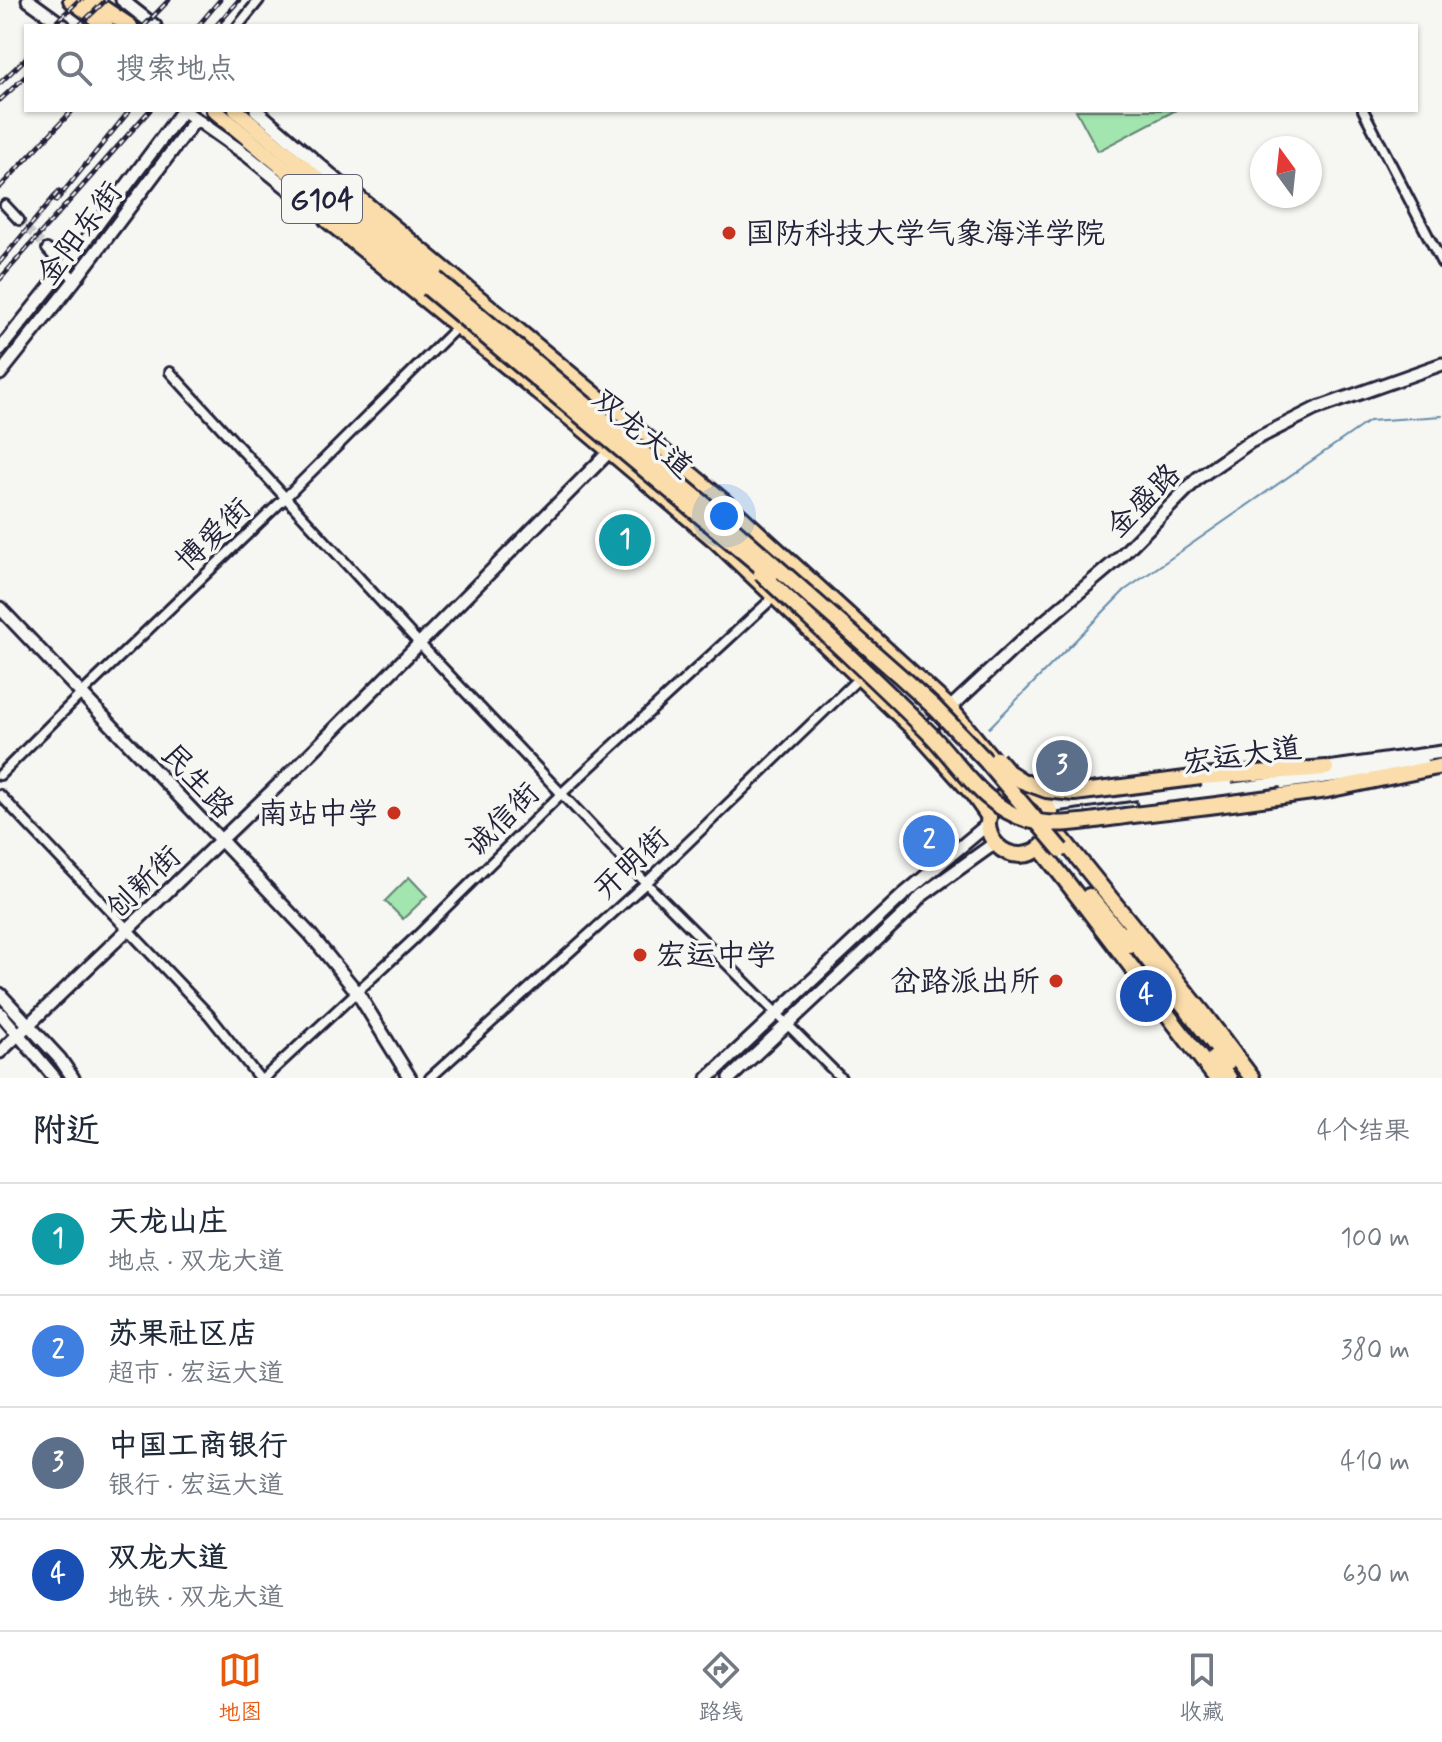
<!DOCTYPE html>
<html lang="zh">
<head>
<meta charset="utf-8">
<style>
  :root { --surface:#fff; --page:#f6f6f7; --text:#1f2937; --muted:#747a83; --line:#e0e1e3; --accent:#ea580c }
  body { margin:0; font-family:Mynerve,"LXGW WenKai TC",sans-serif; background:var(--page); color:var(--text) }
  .compass { position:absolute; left:1250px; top:136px; width:72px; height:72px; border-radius:50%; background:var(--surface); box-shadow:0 2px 6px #0004; rotate:345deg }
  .you { position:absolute; left:724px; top:516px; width:28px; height:28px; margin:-20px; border:6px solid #fff; border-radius:50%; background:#1a73e8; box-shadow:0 0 0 12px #1a73e833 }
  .badge { display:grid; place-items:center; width:52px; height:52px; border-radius:50%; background:var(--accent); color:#fff; font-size:26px; font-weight:700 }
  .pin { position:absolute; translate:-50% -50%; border:4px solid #fff; box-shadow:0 2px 8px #0006 }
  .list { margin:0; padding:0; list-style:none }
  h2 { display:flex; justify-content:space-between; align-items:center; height:104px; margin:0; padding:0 32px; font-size:34px }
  h2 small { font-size:26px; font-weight:400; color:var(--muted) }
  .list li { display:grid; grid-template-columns:52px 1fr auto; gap:24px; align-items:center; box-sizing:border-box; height:112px; padding:0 32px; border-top:2px solid var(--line) }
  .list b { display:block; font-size:30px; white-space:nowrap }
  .list p { margin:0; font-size:26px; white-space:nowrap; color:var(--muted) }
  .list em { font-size:26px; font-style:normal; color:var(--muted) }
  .icon { flex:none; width:44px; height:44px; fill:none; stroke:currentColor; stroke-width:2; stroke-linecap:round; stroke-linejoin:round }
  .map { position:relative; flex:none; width:1442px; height:1078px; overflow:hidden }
  .search { position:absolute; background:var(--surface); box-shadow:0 2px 6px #0004; left:24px; right:24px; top:24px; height:88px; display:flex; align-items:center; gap:20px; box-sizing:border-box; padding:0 28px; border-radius:0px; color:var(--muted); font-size:30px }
  .sheet { height:552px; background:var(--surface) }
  nav { display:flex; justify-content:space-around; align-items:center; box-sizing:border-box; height:112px; border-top:2px solid var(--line); background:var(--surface); font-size:22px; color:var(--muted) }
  nav a { display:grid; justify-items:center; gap:4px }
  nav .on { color:var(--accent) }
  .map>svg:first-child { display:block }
</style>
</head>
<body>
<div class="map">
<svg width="1442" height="1078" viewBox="0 0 1442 1078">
  <rect width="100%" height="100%" fill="#f6f6f2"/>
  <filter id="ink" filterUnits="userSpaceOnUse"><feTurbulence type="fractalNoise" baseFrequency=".0125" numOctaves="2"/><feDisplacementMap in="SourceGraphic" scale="16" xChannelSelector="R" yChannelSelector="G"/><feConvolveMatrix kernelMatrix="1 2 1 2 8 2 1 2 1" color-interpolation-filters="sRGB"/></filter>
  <g filter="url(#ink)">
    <!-- green -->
    <g fill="#a3e5af" stroke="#628475" stroke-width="2">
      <path d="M1076 110H1176L1098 151Z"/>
      <path d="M409 877 427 896 403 919 385 901Z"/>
    </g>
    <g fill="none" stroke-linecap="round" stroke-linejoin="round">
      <!-- stream -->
      <path stroke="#668dab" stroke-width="2" d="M989 728 1125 590 1369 421 1442 416"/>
      <!-- street-tunnel -->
      <path stroke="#cccccd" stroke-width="8" stroke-dasharray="8 4" stroke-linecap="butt" d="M19 220 47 249"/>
      <!-- street casing -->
      <g stroke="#22223b" stroke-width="14">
        <g id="street">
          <path d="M238 26 259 0"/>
          <path d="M1363 110 1442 263"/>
          <path d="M5 205 19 220"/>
          <path d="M47 249 75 280"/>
          <path d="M170 372 419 643 646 883 841 1078"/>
          <path d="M0 775 82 693 285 498 457 327"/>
          <path d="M0 795 209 1015 259 1078"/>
          <path d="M264 1078 416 937 562 793 775 596"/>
          <path d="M430 1078 646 883 860 677"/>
        </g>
      </g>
      <!-- secondary casing -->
      <g stroke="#22223b" stroke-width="17">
        <g id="secondary">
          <path d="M28 0 64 26"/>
          <path d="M122 0 155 26"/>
          <path d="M183 110 248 156 327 220"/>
          <path d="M256 110 344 186"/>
          <path d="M0 349 65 268 183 110"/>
          <path d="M0 374 75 280 196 119"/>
          <path d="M0 608 310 934 357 992 410 1078"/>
          <path d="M921 735 1026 637 1117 560 1198 478 1250 442 1315 409 1442 364"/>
          <path d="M1320 769 1442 752"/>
          <path d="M1143 801 1423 764"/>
          <path d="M1048 806 1227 781"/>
          <path d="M0 994 60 1059 73 1078"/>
          <path d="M0 1013 55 1078"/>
          <path d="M0 1052 299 765 610 451"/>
          <path d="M708 1078 903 895 988 824"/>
          <path d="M730 1078 911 908 921 896 995 843"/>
        </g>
      </g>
      <!-- highway casing -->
      <g stroke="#22223b" stroke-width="20">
        <g id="highway">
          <path d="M71 0 106 26"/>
          <path d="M91 0 130 26"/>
          <path d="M214 110 428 288"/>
          <path d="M236 110 436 279"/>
          <path d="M344 186 728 505 950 708 995 762"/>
          <path d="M327 220 580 426 716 541 920 735 972 793 989 817"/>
          <path d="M1201 777 1326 768"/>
          <circle cx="1020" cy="823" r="32"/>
          <path d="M1282 796 1327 790 1442 766"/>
          <path d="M1052 826 1203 1013 1252 1078"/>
          <path d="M1040 848 1066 881 1216 1078"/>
          <path d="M1089 896 1129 945"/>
          <path d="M1127 933 1228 1062"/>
          <path d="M1214 1058 1229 1078"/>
        </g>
      </g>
      <!-- street -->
      <use href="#street" stroke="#f6f6f2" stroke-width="8"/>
      <!-- secondary -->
      <use href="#secondary" stroke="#f6f6f2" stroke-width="11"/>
      <!-- highway -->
      <use href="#highway" stroke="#faddab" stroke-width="14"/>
      <!-- rail casing -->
      <g stroke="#22223b" stroke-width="5">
        <g id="rail">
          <path d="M52 26 79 0"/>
          <path d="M79 26 106 0"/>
          <path d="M144 26 169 0"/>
          <path d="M198 26 220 0"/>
          <path d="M216 26 239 0"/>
          <path d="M0 83 26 58"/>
          <path d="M0 100 26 76"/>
          <path d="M0 187 73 110"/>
          <path d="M56 201 130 110"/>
          <path d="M0 262 59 191"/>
          <path d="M0 279 150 110"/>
        </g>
      </g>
      <!-- rail -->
      <use href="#rail" stroke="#f6f6f2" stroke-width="2" stroke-dasharray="6" stroke-linecap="butt"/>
      <!-- highway-bridge casing -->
      <g stroke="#22223b" stroke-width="20" stroke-linecap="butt">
        <g id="highway-bridge">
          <path d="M436 279 729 525 900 676 935 708 986 761 1061 850"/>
          <path d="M428 288 771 575"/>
          <path d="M761 573C817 626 874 678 929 733 960 764 983 807 1028 820 1058 828 1094 820 1125 816 1177 810 1230 804 1282 796"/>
          <path d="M997 759 1008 772 1022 781 1046 790 1075 793 1201 777"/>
        </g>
      </g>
      <!-- highway-bridge -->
      <use href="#highway-bridge" stroke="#faddab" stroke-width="14"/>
    </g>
  </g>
  <!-- markers -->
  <g fill="#c8321e" stroke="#f6f6f2" stroke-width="3">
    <circle cx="729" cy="233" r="8"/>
    <circle cx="394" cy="813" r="8"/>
    <circle cx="640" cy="955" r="8"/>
    <circle cx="1056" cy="981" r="8"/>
  </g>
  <g text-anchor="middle" stroke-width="7" stroke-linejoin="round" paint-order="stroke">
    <!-- shield labels -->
    <rect fill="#f6f6f2" stroke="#626272" stroke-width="2" x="282" y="175" width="80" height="48" rx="6"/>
    <g font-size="28" font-weight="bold" fill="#22223b">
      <text x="322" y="209">G104</text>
    </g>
    <!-- street labels -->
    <g font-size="30" fill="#22223b" stroke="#f6f6f2">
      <text transform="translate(79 233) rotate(-53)" y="10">金阳东街</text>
      <text transform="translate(643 433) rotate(40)" y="10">双龙大道</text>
      <text transform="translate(1143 500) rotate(-45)" y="10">金盛路</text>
      <text transform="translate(213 534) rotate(-44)" y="10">博爱街</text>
      <text transform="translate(1242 755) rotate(-8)" y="10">宏运大道</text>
      <text transform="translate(198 781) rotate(47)" y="10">民生路</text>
      <text transform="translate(502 819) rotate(-45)" y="10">诚信街</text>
      <text transform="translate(631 863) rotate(-43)" y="10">开明街</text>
      <text transform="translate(143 882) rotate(-44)" y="10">创新街</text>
    </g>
    <!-- poi labels -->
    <g font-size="30" fill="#22223b" stroke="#f6f6f2" text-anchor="start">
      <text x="745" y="243">国防科技大学气象海洋学院</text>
      <text x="378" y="823" text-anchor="end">南站中学</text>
      <text x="656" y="965">宏运中学</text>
      <text x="1040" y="991" text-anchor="end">岔路派出所</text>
    </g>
  </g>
</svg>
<svg class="compass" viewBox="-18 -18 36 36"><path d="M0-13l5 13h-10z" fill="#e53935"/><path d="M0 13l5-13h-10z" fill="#747a83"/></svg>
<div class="you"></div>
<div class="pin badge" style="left:625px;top:540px;background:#0f9aa8">1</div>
<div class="pin badge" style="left:929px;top:841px;background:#3f7fe0">2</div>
<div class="pin badge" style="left:1062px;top:766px;background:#5c6f8a">3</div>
<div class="pin badge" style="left:1146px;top:996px;background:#1a4fb4">4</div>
<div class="search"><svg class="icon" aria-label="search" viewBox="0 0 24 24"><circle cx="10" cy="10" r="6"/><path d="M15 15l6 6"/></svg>搜索地点</div>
</div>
<section class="sheet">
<h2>附近<small>4个结果</small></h2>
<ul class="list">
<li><span class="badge" style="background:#0f9aa8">1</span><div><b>天龙山庄</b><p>地点 · 双龙大道</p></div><em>100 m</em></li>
<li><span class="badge" style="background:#3f7fe0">2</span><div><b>苏果社区店</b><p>超市 · 宏运大道</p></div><em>380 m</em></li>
<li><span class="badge" style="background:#5c6f8a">3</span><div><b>中国工商银行</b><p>银行 · 宏运大道</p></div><em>410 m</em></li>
<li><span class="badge" style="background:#1a4fb4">4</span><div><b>双龙大道</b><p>地铁 · 双龙大道</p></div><em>630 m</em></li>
</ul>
</section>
<nav>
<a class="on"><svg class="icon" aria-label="map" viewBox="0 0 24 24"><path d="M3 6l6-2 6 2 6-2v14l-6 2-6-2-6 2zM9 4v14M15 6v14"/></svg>地图</a>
<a><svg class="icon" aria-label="directions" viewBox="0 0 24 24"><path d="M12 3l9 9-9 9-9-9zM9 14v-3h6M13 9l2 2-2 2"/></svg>路线</a>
<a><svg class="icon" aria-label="saved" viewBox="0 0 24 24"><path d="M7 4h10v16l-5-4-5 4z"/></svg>收藏</a>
</nav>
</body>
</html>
